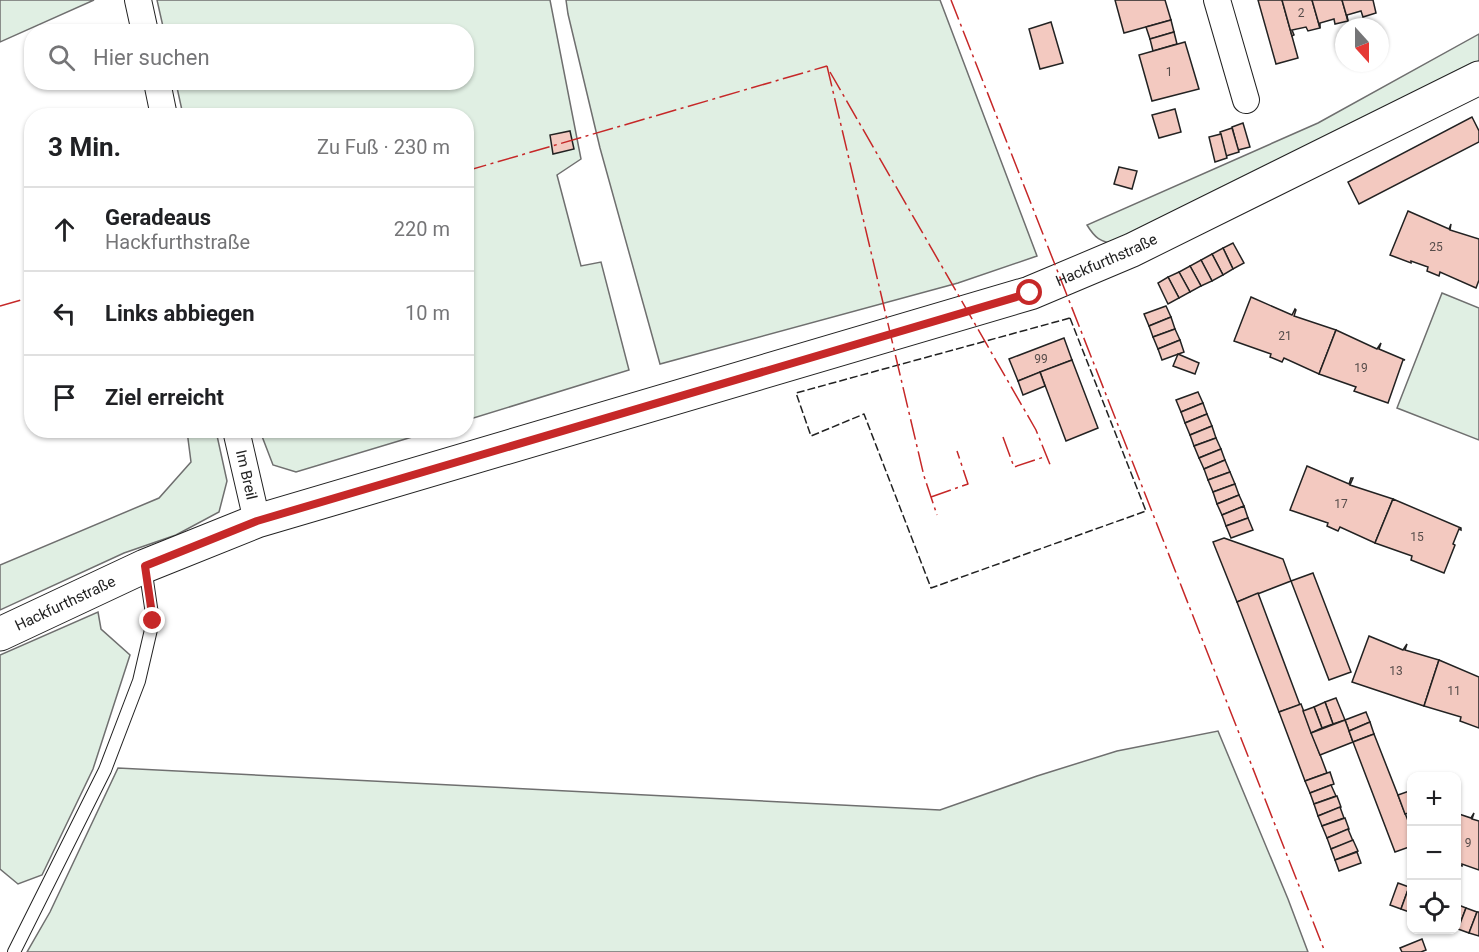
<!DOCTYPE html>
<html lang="de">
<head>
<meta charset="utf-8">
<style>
  :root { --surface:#fff; --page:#f6f6f6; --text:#202124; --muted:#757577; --line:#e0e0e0 }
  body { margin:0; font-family:Roboto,sans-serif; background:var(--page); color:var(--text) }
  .controls { position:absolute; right:18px; bottom:18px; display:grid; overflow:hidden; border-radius:12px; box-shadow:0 2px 4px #0004 }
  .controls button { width:54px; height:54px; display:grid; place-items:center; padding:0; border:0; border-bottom:2px solid var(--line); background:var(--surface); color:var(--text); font:30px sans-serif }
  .compass { position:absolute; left:1335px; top:18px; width:54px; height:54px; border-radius:50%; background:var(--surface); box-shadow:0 2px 4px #0004; rotate:159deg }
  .stop { position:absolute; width:18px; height:18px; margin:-14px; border:4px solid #c62828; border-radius:50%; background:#fff }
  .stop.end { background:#c62828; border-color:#fff; box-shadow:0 2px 6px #0008 }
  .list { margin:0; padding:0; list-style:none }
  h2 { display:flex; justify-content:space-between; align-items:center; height:78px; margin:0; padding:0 24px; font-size:26px }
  h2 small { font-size:20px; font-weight:400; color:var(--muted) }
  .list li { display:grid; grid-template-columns:39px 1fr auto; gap:18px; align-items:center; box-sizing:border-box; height:84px; padding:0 24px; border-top:2px solid var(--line) }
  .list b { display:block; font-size:22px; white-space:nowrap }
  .list p { margin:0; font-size:20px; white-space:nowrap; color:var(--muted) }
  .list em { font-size:20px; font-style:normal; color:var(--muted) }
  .icon { flex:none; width:33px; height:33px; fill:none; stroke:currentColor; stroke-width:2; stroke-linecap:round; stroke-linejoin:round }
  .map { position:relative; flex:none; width:1479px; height:952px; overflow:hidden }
  .search { position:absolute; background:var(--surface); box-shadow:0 2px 4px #0004; left:24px; top:24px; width:450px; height:66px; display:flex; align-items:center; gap:15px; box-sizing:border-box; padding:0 21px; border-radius:24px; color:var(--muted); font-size:22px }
  .panel { position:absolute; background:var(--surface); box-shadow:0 2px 4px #0004; left:24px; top:108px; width:450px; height:330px; border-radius:24px }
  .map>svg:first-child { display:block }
</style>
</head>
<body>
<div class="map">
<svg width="1479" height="952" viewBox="0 0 1479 952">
  <rect width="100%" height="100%" fill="#fff"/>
  <!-- green -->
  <g fill="#e0efe3" stroke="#6f6f6f" stroke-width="1.5">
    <path d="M0 0H94L0 42Z"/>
    <path d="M157 0H550L581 159 557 175 581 266 601 262 629 370 467 420 466 116 183 115 176 83 466 82V32L164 31Z"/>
    <path d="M566 0H940L1037 256 958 283 660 364 600 148 568 14Z"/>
    <path d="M1479 34V61L1398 106 1116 244C1100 242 1095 238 1087 225L1318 123Z"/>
    <path d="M1442 293 1479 308V440L1397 408Z"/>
    <path d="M187 431H216L227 481 219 512 176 535 124 553 0 610V565L159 498 191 462Z"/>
    <path d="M260 431V430L432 431 296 472 273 465Z"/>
    <path d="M98 612 101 629 130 655 93 769 42 875 18 884 0 869V655Z"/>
    <path d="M1218 731 1288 899 1308 952H27L50 912 118 768 940 810 1037 776 1117 751Z"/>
  </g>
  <!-- building -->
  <g fill="#f3c9c0" stroke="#222" stroke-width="1.5">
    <path d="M1115 0H1165L1171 20 1124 33Z"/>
    <path d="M1258 0H1282L1298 58 1276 64Z"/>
    <path d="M1282 0H1312L1320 28 1308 31 1306 27 1292 30 1294 35 1292 36Z"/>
    <path d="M1312 0H1342L1348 21 1335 24 1334 19 1320 23V28Z"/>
    <path d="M1342 0H1373L1376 13 1363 17 1361 11 1347 15 1348 21Z"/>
    <path d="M1171 20 1174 32 1150 39 1146 27Z"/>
    <path d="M1051 22 1063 63 1040 69 1029 29Z"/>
    <path d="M1174 32 1177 44 1153 51 1150 39Z"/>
    <path d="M1185 42 1199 89 1152 101 1139 55Z"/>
    <path d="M1175 109 1181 132 1159 138 1152 115Z"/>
    <path d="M1472 117 1479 131V142L1359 204 1348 182Z"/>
    <path d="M1243 123 1250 147 1238 150 1232 127Z"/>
    <path d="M1232 128 1239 152 1226 156 1220 132Z"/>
    <path d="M570 131 574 149 553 154 550 135Z"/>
    <path d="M1221 134 1227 158 1215 162 1209 137Z"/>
    <path d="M1119 167 1137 171 1132 189 1114 184Z"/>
    <path d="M1408 211 1449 229 1451 224 1450 230 1479 239V280L1476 288 1440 272 1439 276 1427 271 1428 267 1411 261V263L1390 255Z"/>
    <path d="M1233 243 1244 263 1233 269 1223 248Z"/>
    <path d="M1223 248 1233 269 1223 275 1212 254Z"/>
    <path d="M1212 254 1223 275 1212 281 1201 260Z"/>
    <path d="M1201 260 1212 281 1201 286 1190 266Z"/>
    <path d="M1190 266 1201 286 1190 292 1179 272Z"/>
    <path d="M1179 272 1190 292 1179 298 1168 277Z"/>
    <path d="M1168 277 1179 298 1168 304 1158 283Z"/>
    <path d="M1251 297 1292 315 1295 309 1296 310 1294 316 1336 330 1319 374 1284 358 1282 362 1270 357 1271 354 1234 341Z"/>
    <path d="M1166 306 1171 317 1149 326 1144 314Z"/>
    <path d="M1171 317 1175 329 1153 337 1149 326Z"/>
    <path d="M1175 329 1180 340 1158 349 1153 337Z"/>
    <path d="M1336 330 1377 349 1381 343 1379 349 1405 360H1403L1388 403 1354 391 1356 387 1319 374Z"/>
    <path d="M1064 338 1072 360 1018 381 1009 359Z"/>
    <path d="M1180 340 1184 352 1162 360 1158 349Z"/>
    <path d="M1178 354 1199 363 1195 374 1173 366Z"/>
    <path d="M1072 360 1098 428 1066 441 1040 372Z"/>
    <path d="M1040 372 1045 386 1023 395 1018 381Z"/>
    <path d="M1198 392 1203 403 1181 412 1176 400Z"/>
    <path d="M1203 403 1207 414 1185 423 1181 412Z"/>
    <path d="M1207 414 1212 426 1190 435 1185 423Z"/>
    <path d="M1212 426 1216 438 1194 446 1190 435Z"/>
    <path d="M1216 438 1221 449 1199 458 1194 446Z"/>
    <path d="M1221 449 1225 460 1204 469 1199 458Z"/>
    <path d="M1225 460 1230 472 1208 480 1204 469Z"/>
    <path d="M1307 466 1349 484 1351 478H1353L1350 485 1393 499 1375 543 1340 527 1338 531 1327 526 1328 523 1290 510Z"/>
    <path d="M1230 472 1235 484 1213 492 1208 480Z"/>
    <path d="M1235 484 1239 495 1217 504 1213 492Z"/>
    <path d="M1239 495 1244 506 1222 515 1217 504Z"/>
    <path d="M1393 499 1461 528V530L1459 529 1453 544 1455 545 1444 573 1411 560 1412 556 1375 543Z"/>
    <path d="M1244 506 1248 518 1226 526 1222 515Z"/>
    <path d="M1248 518 1253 530 1231 538 1226 526Z"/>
    <path d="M1224 538 1283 559 1291 581 1237 602 1213 542Z"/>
    <path d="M1313 573 1351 672 1329 680 1291 581Z"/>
    <path d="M1258 593 1300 705 1279 712 1237 602Z"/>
    <path d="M1369 636 1403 650 1407 644 1405 650 1439 660 1424 706 1352 682Z"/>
    <path d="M1439 660 1479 677V728L1460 721 1461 717 1424 706Z"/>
    <path d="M1336 698 1345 720 1333 724 1325 702Z"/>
    <path d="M1325 702 1333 724 1322 728 1314 707Z"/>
    <path d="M1301 704 1327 773 1305 781 1279 712Z"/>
    <path d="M1314 707 1322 728 1311 733 1303 711Z"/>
    <path d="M1366 712 1370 722 1349 731 1345 720Z"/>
    <path d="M1345 720 1353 742 1320 755 1311 733Z"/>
    <path d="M1370 722 1374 734 1353 742 1349 731Z"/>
    <path d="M1374 734 1412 831V846L1395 852 1353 742Z"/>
    <path d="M1330 772 1334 784 1310 793 1305 781Z"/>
    <path d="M1331 785 1336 796 1314 804 1310 793Z"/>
    <path d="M1412 790V812L1405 814 1398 795Z"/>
    <path d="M1337 796 1341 807 1318 816 1314 804Z"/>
    <path d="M1340 807 1344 818 1322 826 1318 816Z"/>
    <path d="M1456 813 1471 818 1474 813 1472 819 1479 821V870L1462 864V866L1456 864Z"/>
    <path d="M1345 818 1349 829 1327 838 1322 826Z"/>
    <path d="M1348 829 1353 841 1331 849 1327 838Z"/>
    <path d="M1353 840 1358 851 1335 860 1331 849Z"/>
    <path d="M1357 852 1361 863 1339 871 1335 860Z"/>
    <path d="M1398 883 1409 887 1401 909 1390 905Z"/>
    <path d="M1409 887 1412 888V913L1401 909Z"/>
    <path d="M1456 904 1466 908 1458 929 1456 928Z"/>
    <path d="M1466 908 1477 912 1469 933 1458 929Z"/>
    <path d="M1477 912H1479V936L1469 933Z"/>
    <path d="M1422 939 1426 950 1421 952H1402L1400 948Z"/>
  </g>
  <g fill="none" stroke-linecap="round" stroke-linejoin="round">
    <!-- lane casing -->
    <g stroke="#222" stroke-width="14">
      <path id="lane" d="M14 952 105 770 139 681 153 621 145 567"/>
    </g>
    <!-- street casing -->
    <g stroke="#222" stroke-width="28">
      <g id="street">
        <path d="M138 0 145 32"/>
        <path d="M1217 0 1246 100"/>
        <path d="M157 82 164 116"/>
        <path id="s1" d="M236 430 257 521"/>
      </g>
    </g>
    <!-- secondary casing -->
    <g stroke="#222" stroke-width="35">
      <g id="secondary">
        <path id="s2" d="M0 634 145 566 257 521 1030 293 1132 250 1479 78"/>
      </g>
    </g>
    <!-- lane -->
    <use href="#lane" stroke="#fff" stroke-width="12"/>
    <!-- street -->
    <use href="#street" stroke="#fff" stroke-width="26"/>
    <!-- secondary -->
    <use href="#secondary" stroke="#fff" stroke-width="33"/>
    <!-- fence -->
    <path stroke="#222" stroke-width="1.5" stroke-dasharray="8 3" stroke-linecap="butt" d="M1070 318 1146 511 931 588 864 414 811 436 796 393Z"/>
    <!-- power -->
    <g stroke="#c62828" stroke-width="1.5" stroke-dasharray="21 4.5 3 4.5" stroke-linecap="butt">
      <path d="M951 0 1325 952"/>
      <path d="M827 66 924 476 937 515"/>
      <path d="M830 72 1036 430 1051 467"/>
      <path d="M466 171 827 66"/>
      <path d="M0 306 32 297"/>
      <path d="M1003 437 1014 467 1047 456"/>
      <path d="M931 497 968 484 957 451"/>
    </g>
  </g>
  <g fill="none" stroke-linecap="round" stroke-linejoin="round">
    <!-- route -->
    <path stroke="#c62828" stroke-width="8" d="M153 621 145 566 257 521 1030 293"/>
  </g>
  <g text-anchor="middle" stroke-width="4.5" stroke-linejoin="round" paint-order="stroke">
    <!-- number labels -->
    <g font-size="12" fill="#564c4a">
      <text x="1301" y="17">2</text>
      <text x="1169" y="76">1</text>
      <text x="1436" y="251">25</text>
      <text x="1285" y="340">21</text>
      <text x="1041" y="363">99</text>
      <text x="1361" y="372">19</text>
      <text x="1341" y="508">17</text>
      <text x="1417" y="541">15</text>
      <text x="1396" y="675">13</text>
      <text x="1454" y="695">11</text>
      <text x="1468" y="847">9</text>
    </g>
    <!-- street labels -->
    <g font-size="15" fill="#222" stroke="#fff">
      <text dy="5" stroke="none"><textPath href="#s2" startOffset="1170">Hackfurthstraße</textPath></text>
      <text dy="5" stroke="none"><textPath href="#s1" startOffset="46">Im Breil</textPath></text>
      <text dy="5" stroke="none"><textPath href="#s2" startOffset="72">Hackfurthstraße</textPath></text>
    </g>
  </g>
</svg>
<div class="controls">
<button>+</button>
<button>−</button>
<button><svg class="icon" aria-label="locate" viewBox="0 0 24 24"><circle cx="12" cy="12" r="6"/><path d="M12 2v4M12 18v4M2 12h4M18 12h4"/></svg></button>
</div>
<svg class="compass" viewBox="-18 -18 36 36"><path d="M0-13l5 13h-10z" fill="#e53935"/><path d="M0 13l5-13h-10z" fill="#757577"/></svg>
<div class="stop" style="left:1030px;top:293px"></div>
<div class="stop end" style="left:153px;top:621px"></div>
<div class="search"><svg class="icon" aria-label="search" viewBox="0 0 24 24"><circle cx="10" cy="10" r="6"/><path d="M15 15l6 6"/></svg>Hier suchen</div>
<section class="panel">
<h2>3 Min.<small>Zu Fuß · 230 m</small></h2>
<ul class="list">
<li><svg class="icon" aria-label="ahead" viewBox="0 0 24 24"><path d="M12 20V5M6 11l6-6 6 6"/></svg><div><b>Geradeaus</b><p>Hackfurthstraße</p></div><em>220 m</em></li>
<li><svg class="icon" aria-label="left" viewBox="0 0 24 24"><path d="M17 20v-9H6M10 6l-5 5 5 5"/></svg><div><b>Links abbiegen</b></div><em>10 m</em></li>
<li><svg class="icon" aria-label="arrive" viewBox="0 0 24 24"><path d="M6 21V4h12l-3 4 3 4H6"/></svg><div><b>Ziel erreicht</b></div></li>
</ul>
</section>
</div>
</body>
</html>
